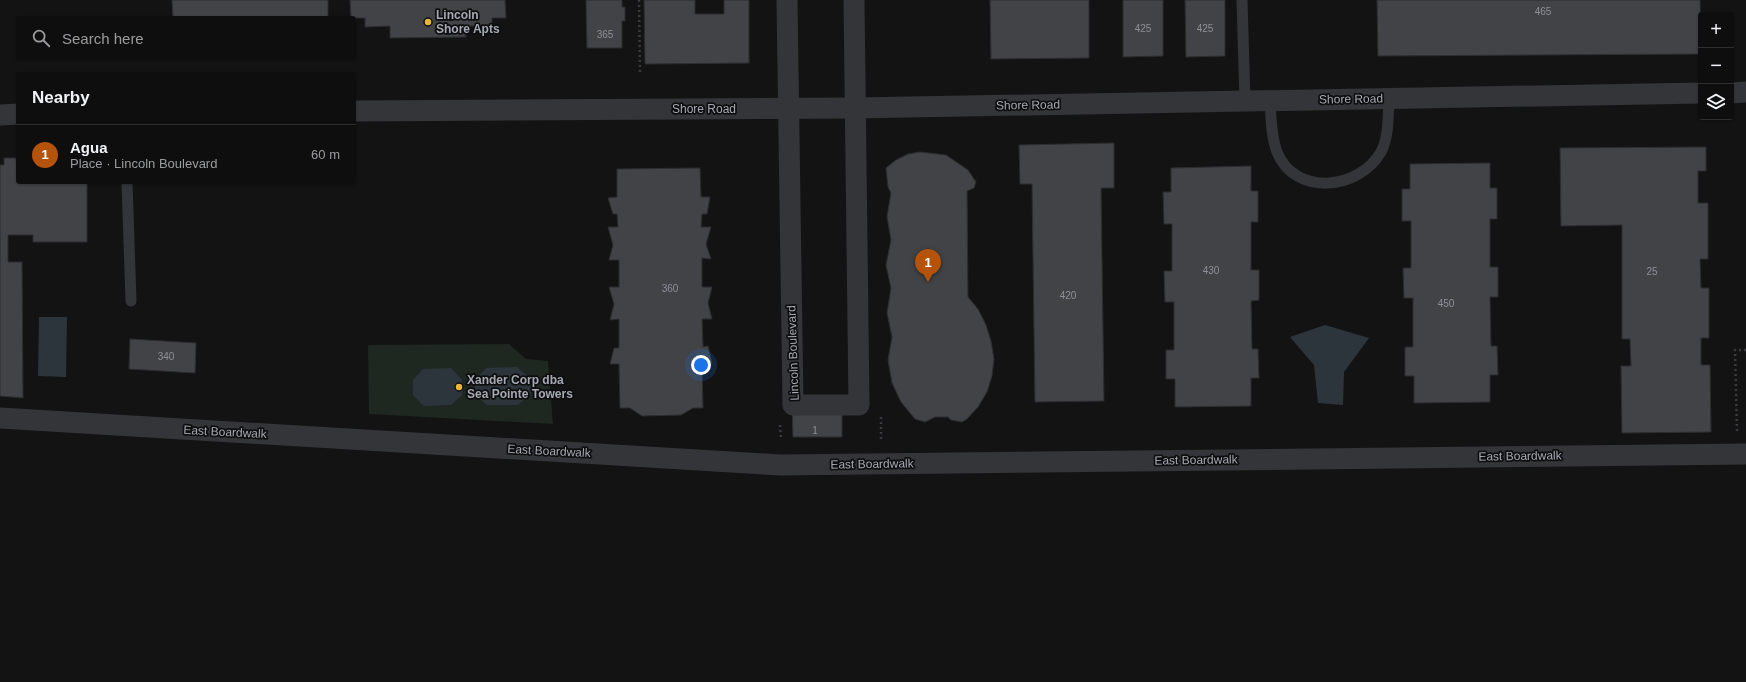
<!DOCTYPE html>
<html lang="en">
<head>
<meta charset="utf-8">
<style>
  :root { --surface:#0e0e0f; --page:#1c1c1d; --text:#f1f3f6; --muted:#9b9c9e; --line:#2e2e2f; --accent:#b45309 }
  body { margin:0; font-family:Arial,sans-serif; background:var(--page); color:var(--text) }
  .controls { position:absolute; right:12px; top:12px; display:grid; overflow:hidden; border-radius:4px; box-shadow:0 1px 3px #0004 }
  .controls button { width:36px; height:36px; display:grid; place-items:center; padding:0; border:0; border-bottom:1px solid var(--line); background:var(--surface); color:var(--text); font:20px sans-serif }
  .you { position:absolute; left:701px; top:365px; width:14px; height:14px; margin:-10px; border:3px solid #fff; border-radius:50%; background:#1a73e8; box-shadow:0 0 0 6px #1a73e833 }
  .badge { display:grid; place-items:center; width:26px; height:26px; border-radius:50%; background:var(--accent); color:#fff; font-size:13px; font-weight:700 }
  .pin { position:absolute; translate:-50% -33px; filter:drop-shadow(0 1px 2px #0008) }
  .pin::after { content:''; position:absolute; top:21px; width:14px; height:12px; background:inherit; clip-path:polygon(0 0,100% 0,50% 100%) }
  .list { margin:0; padding:0; list-style:none }
  h2 { display:flex; justify-content:space-between; align-items:center; height:52px; margin:0; padding:0 16px; font-size:17px }
  h2 small { font-size:13px; font-weight:400; color:var(--muted) }
  .list li { display:grid; grid-template-columns:26px 1fr auto; gap:12px; align-items:center; box-sizing:border-box; height:60px; padding:0 16px; border-top:1px solid var(--line) }
  .list b { display:block; font-size:15px; white-space:nowrap }
  .list p { margin:0; font-size:13px; white-space:nowrap; color:var(--muted) }
  .list em { font-size:13px; font-style:normal; color:var(--muted) }
  .icon { flex:none; width:22px; height:22px; fill:none; stroke:currentColor; stroke-width:2; stroke-linecap:round; stroke-linejoin:round }
  .map { position:relative; flex:none; width:1746px; height:682px; overflow:hidden }
  .search { position:absolute; background:var(--surface); box-shadow:0 1px 3px #0004; left:16px; top:16px; width:340px; height:44px; display:flex; align-items:center; gap:10px; box-sizing:border-box; padding:0 14px; border-radius:4px; color:var(--muted); font-size:15px }
  .panel { position:absolute; background:var(--surface); box-shadow:0 1px 3px #0004; left:16px; top:72px; width:340px; height:112px; border-radius:4px }
  .map>svg:first-child { display:block }
</style>
</head>
<body>
<div class="map">
<svg width="1746" height="682" viewBox="0 0 1746 682">
  <rect width="100%" height="100%" fill="#131314"/>
  <!-- green -->
  <path fill="#1f2721" d="M509 344 526 359 548 361 553 424 369 414 368 345Z"/>
  <!-- water -->
  <g fill="#2d353c">
    <path d="M39 317H67L66 377 38 376Z"/>
    <path d="M1325 325 1369 338 1344 372 1343 405 1318 403 1314 365 1290 337Z"/>
    <path d="M517 367 531 379V394L518 405H487L475 395V380L486 368Z"/>
    <path d="M451 368 462 380V395L451 405 424 406 413 395V380L423 369Z"/>
  </g>
  <!-- building -->
  <g fill="#424347" stroke="#2d2d30">
    <path d="M172 0H328V18H173Z"/>
    <path d="M350 0H505L506 18H492V26H465L466 37 390 38V26L365 27V18H351Z"/>
    <path d="M586 0H622V7H625V21H622V48H587Z"/>
    <path d="M644 0H695V14H724V0H749V63L645 64Z"/>
    <path d="M990 0H1089V58L991 59Z"/>
    <path d="M1123 0H1163V56L1123 57Z"/>
    <path d="M1185 0H1225V56L1186 57Z"/>
    <path d="M1377 0H1700L1701 54 1378 56Z"/>
    <path d="M1114 143V188H1101L1104 401 1035 402 1032 184H1020L1019 145Z"/>
    <path d="M1706 147V171H1698V203H1708V259H1700L1701 288H1709V338H1701V365H1710L1711 432 1622 433 1621 366H1631L1630 339H1622V225L1561 226 1560 148Z"/>
    <path d="M920 152 946 155 968 170 976 182 974 188 967 191 968 297 978 309 986 325 991 341 994 359 992 376 987 392 978 407 967 419 962 422 951 420 948 417H935L925 422 915 419 901 402 892 383 888 360 892 337 887 313 891 288 886 265 891 240 887 217 891 193 888 187 886 168 896 160 908 154Z"/>
    <path d="M4 158H16L18 182H87V242H33V235H8V262H22L23 398 0 396V165H4Z"/>
    <path d="M1490 163V188H1497V219H1490V267H1498V297H1490L1491 346H1497L1498 375H1490V402L1414 403V376H1405V347H1413V298H1404L1403 268H1411V221H1402V189H1410V164Z"/>
    <path d="M1251 166V191H1258V222H1251V270H1259V300L1251 301 1252 349H1258L1259 378H1251V406L1175 407V379H1166V350H1174V302H1165L1164 271H1172V224H1164L1163 192H1171V168Z"/>
    <path d="M700 168 701 197H710L707 214H702L701 227H711L706 244 711 259 702 258V287H712L708 303 712 319H702L703 347 708 346 712 363 702 364 703 408H693L681 415 642 416 630 408H620L619 364H610L614 348H619V319L610 320 614 304 609 287H619V260H609L613 245 608 227H618L617 214H613L608 198 617 197V169Z"/>
    <path d="M130 339 196 343 195 373 129 369Z"/>
    <path d="M842 405V437H793L792 406Z"/>
  </g>
  <g fill="none" stroke-linecap="round" stroke-linejoin="round">
    <!-- path -->
    <g stroke="#3a3b40" stroke-width="2.5" stroke-dasharray="2 3" stroke-linecap="butt">
      <path d="M639 0 640 75"/>
      <path d="M881 417V440"/>
      <path d="M780 425 781 440"/>
      <path d="M1737 431 1735 350H1746"/>
    </g>
    <!-- lane -->
    <g stroke="#343539" stroke-width="11">
      <path d="M1242 0 1245 101"/>
      <path d="M1270 101C1271 117 1271 136 1277 152 1295 197 1359 190 1381 152 1389 137 1388 116 1389 98"/>
      <path d="M127 182 131 301"/>
    </g>
    <!-- street -->
    <g stroke="#343539" stroke-width="21">
      <path d="M787 0 793 405H859L854 0"/>
      <path d="M1731 93 1746 92"/>
      <path d="M354 111 855 108 1701 93"/>
      <path d="M0 115 18 114"/>
      <path d="M0 418 781 465 1746 454"/>
    </g>
  </g>
  <!-- markers -->
  <g fill="#e9b737" stroke="#0e0e0f" stroke-width="1.5">
    <circle cx="428" cy="22" r="4"/>
    <circle cx="459" cy="387" r="4"/>
  </g>
  <g text-anchor="middle" stroke-width="3.5" stroke-linejoin="round" paint-order="stroke">
    <!-- number labels -->
    <g font-size="10" fill="#8c9099">
      <text x="1543" y="15">465</text>
      <text x="1143" y="32">425</text>
      <text x="1205" y="32">425</text>
      <text x="605" y="38">365</text>
      <text x="1211" y="274">430</text>
      <text x="1652" y="275">25</text>
      <text x="670" y="292">360</text>
      <text x="1068" y="299">420</text>
      <text x="1446" y="307">450</text>
      <text x="166" y="360">340</text>
      <text x="815" y="434">1</text>
    </g>
    <!-- poi labels -->
    <g font-size="12" font-weight="bold" fill="#a5a9b4" stroke="#0e0e0f" text-anchor="start">
      <text x="436" y="19">Lincoln<tspan x="436" dy="14">Shore Apts</tspan></text>
      <text x="467" y="384">Xander Corp dba<tspan x="467" dy="14">Sea Pointe Towers</tspan></text>
    </g>
    <!-- street labels -->
    <g font-size="12" fill="#a5a9b4" stroke="#0e0e0f">
      <text transform="translate(1351 99) rotate(-1)" y="4">Shore Road</text>
      <text transform="translate(1028 105) rotate(-1)" y="4">Shore Road</text>
      <text x="704" y="113">Shore Road</text>
      <text transform="translate(793 353) rotate(-92)" y="4">Lincoln Boulevard</text>
      <text transform="translate(225 432) rotate(3)" y="4">East Boardwalk</text>
      <text transform="translate(549 451) rotate(3)" y="4">East Boardwalk</text>
      <text transform="translate(1520 456) rotate(-1)" y="4">East Boardwalk</text>
      <text transform="translate(1196 460) rotate(-1)" y="4">East Boardwalk</text>
      <text transform="translate(872 464) rotate(-1)" y="4">East Boardwalk</text>
    </g>
  </g>
</svg>
<div class="controls">
<button>+</button>
<button>−</button>
<button><svg class="icon" aria-label="layers" viewBox="0 0 24 24"><path d="M12 4l9 5-9 5-9-5zM3 14l9 5 9-5"/></svg></button>
</div>
<div class="you"></div>
<div class="pin badge" style="left:928px;top:282px">1</div>
<div class="search"><svg class="icon" aria-label="search" viewBox="0 0 24 24"><circle cx="10" cy="10" r="6"/><path d="M15 15l6 6"/></svg>Search here</div>
<section class="panel">
<h2>Nearby<small></small></h2>
<ul class="list">
<li><span class="badge">1</span><div><b>Agua</b><p>Place · Lincoln Boulevard</p></div><em>60 m</em></li>
</ul>
</section>
</div>
</body>
</html>
